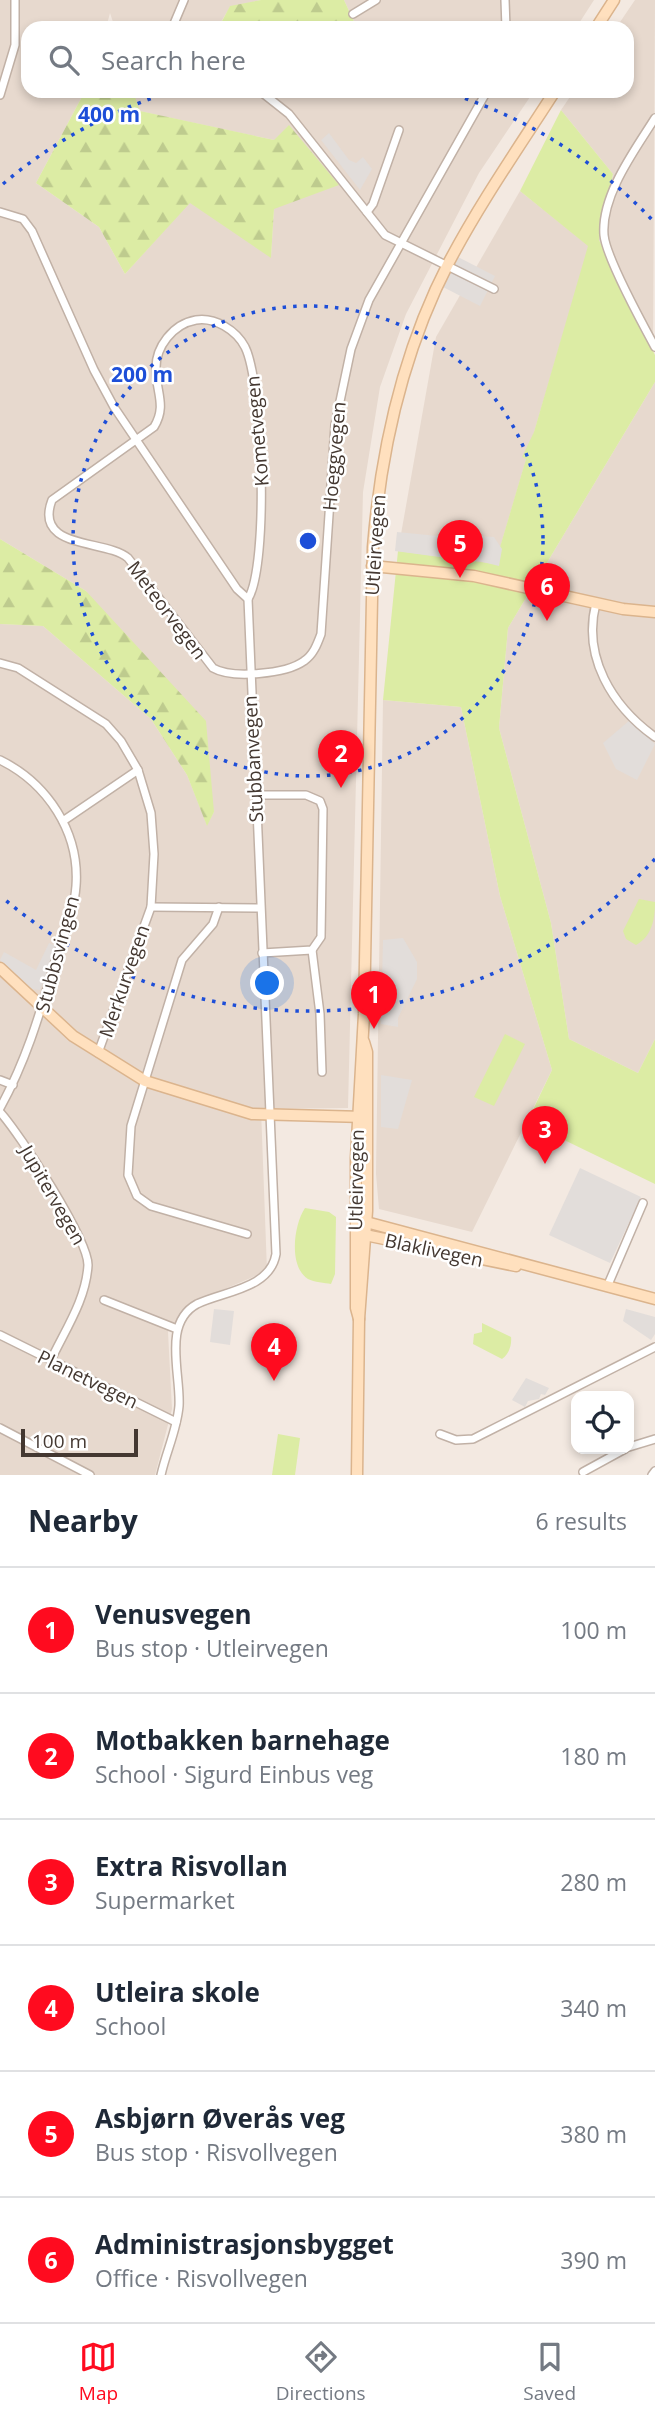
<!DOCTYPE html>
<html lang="en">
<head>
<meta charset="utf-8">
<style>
  :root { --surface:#fff; --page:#f6f6f7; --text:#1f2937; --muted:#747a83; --line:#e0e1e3; --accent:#ff0b1f }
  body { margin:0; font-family:"Open Sans",sans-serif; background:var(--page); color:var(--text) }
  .controls { position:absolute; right:21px; bottom:21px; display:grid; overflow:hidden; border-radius:14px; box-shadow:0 4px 10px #0003 }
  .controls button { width:63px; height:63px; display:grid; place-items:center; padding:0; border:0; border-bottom:2px solid var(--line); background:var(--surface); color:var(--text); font:35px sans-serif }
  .scale { position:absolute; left:21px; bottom:18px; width:117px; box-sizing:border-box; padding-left:7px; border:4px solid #443831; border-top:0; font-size:19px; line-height:24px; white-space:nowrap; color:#443831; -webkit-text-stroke:5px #fff; paint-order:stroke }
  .you { position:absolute; left:268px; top:984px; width:24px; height:24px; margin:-18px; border:5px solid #fff; border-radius:50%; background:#1a73e8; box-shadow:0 0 0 10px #1a73e833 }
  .badge { display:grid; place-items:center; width:46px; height:46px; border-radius:50%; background:var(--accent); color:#fff; font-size:23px; font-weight:700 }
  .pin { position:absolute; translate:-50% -58px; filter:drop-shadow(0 2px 4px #0008) }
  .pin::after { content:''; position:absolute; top:37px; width:24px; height:21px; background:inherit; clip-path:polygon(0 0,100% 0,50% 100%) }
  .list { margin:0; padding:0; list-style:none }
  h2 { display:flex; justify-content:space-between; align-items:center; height:91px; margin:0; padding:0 28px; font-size:30px }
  h2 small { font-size:23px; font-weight:400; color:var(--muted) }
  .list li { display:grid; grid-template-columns:46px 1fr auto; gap:21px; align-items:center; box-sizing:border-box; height:126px; padding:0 28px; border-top:2px solid var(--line) }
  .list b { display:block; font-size:26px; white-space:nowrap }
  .list p { margin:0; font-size:23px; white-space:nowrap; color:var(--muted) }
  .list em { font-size:23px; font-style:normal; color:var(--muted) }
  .icon { flex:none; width:38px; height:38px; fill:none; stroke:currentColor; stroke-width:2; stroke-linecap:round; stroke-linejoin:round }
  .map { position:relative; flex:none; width:655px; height:1475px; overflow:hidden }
  .search { position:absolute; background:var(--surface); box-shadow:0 4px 10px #0003; left:21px; right:21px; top:21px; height:77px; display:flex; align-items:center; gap:18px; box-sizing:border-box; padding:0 24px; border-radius:21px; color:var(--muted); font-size:26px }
  .sheet { height:847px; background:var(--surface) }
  nav { display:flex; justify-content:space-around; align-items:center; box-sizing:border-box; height:98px; border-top:2px solid var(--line); background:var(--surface); font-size:19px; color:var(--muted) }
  nav a { display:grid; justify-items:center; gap:4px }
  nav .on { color:var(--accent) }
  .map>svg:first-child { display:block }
</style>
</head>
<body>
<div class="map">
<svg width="655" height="1475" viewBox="0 0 655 1475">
  <defs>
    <pattern id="forest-firs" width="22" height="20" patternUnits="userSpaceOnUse" patternTransform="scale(1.75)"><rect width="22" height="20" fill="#dceca4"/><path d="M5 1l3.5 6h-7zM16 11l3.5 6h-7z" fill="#becb8e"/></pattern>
  </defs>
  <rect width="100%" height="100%" fill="#f3e9e1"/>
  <!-- residential -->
  <g fill="#e7d9ce">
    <path d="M0 0H261L230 7 221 22 228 28H115L110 13 106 28H28V91H85L36 183 99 227 125 274 190 202 271 257 274 209V140L139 111 133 91H269L276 94 278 91H380L388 97 395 91H534L479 173 406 314 380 387 363 492 348 1108 261 1109 267 1271 187 1305 168 1332 172 1409 155 1475H0V624L43 626 151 719 187 775 207 825 214 812 86 591 0 539Z"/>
    <path d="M344 0H594L576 28H357Z"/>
    <path d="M635 0H655L653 356 599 240 613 174 561 110 574 91H627V28H616Z"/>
    <path d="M520 191 589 246 495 565 398 551 436 337Z"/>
    <path d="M655 382V1039L638 1073 569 1039 551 923 499 728 508 628Z"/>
    <path d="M383 700 461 707 500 896 552 1070 472 1232 379 1209 376 1174Z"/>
  </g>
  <!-- forest -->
  <g fill="url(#forest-firs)">
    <path d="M261 0H344L357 28H228L221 23 230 6Z"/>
    <path d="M85 91H133L140 111 274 140 289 125 339 185 274 209 271 258 190 203 125 274 99 227 36 183Z"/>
    <path d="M0 539 86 591 206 721 214 812 207 826 187 775 151 719 43 626 0 624Z"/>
  </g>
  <!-- park -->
  <g fill="#dceca4">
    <path d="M561 110 613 174 599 240 655 355V382L508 628 499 728 551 923 569 1039 638 1073 655 1039V1184L527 1122 552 1070 500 896 461 707 383 700 398 551 495 564 526 459 522 457 534 432 588 246 520 191Z"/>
    <path d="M639 899 655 902C655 919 652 936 636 945L626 939 623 931Z"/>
    <path d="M505 1034 525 1044 494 1106 474 1097Z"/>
    <path d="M305 1208 329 1212 336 1217 335 1274 331 1284C325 1283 314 1282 308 1279 288 1266 294 1224 305 1208Z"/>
    <path d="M482 1323 511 1337C512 1344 509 1355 502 1359L473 1344 474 1334 482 1332Z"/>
    <path d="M278 1434 300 1438 295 1475H272Z"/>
  </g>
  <!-- parking -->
  <g fill="#e2ddda">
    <path d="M329 133 349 160 356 163 363 157 372 169 360 190 321 140Z"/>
    <path d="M458 257 495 276 480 306 443 287Z"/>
    <path d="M397 532 448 537V544L479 548 477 536 494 537 502 549 499 566 471 559V554L448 550 447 558 395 551Z"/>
    <path d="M630 720 655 744 637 780 616 769 603 743Z"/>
    <path d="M403 938 417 962V979L398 1018V1027L381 1024 383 940Z"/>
    <path d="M49 943 56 946 40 990 31 989 0 960 4 952 36 970Z"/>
    <path d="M381 1075 412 1080 398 1129 381 1127Z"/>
    <path d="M580 1168 641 1197 610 1263 549 1235Z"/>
    <path d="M214 1309 234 1311 230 1345 210 1342Z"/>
    <path d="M626 1309 655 1317V1334L651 1340 623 1321Z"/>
    <path d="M526 1378 549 1388 545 1395 541 1394 539 1399 528 1401 525 1407 512 1400Z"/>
  </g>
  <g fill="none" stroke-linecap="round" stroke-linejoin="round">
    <!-- street casing -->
    <g stroke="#c1b1a6" stroke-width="10">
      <g id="street">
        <path d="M505 0 506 28"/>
        <path d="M353 14 376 0"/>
        <path d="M173 26 184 0"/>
        <path d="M260 91 289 114 385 235 494 289"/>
        <path d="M0 95 15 45V0"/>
        <path d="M655 118C635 150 601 195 604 235 606 257 643 325 655 347"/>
        <path d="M0 212 23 219 32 231 94 370 114 407 237 589 248 599 276 1254C270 1289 224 1291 197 1304 162 1323 181 1374 179 1406 177 1430 166 1452 161 1475"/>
        <path d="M367 212 373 204 399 130"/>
        <path d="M248 599C269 565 263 383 245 347 236 330 215 317 196 320 173 324 155 347 156 370 156 392 167 406 154 427L52 500C33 550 106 539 128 558L213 668C232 679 286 674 304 661 313 655 317 645 321 634L335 425 351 349 369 300 487 91"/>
        <path d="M596 603C582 657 612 706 655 737"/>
        <path d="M0 663 18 668 106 724 121 741 138 770 151 813 154 854 151 907 98 1053"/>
        <path d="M0 760C47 783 80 832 76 886 74 914 61 941 53 968 39 1017 25 1063 0 1108"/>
        <path d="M257 795H306L320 801 323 809 321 937 312 950 262 953"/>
        <path d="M63 821 138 770"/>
        <path d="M151 907 260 908"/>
        <path d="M219 907 213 924 182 960 131 1126 128 1175 137 1196 151 1206 247 1234"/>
        <path d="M312 950 320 1014 322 1072"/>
        <path d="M0 1080 13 1085"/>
        <path d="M0 1112C20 1134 88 1239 88 1265 86 1300 65 1330 51 1360"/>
        <path d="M607 1287 643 1203"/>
        <path d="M104 1300 177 1329"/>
        <path d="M0 1335 176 1422"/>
        <path d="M0 1428 90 1475"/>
        <path d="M440 1434 456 1440 473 1439 655 1347"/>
        <path d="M629 1447 655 1439"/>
        <path d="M583 1472 625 1449"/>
        <path d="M652 1475 655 1471"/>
      </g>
    </g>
    <!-- secondary casing -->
    <g stroke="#dbb48d" stroke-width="13">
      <g id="secondary">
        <path d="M596 28 614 0"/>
        <path d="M372 566 474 576 623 609 655 612"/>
        <path d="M0 968 73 1036 145 1081 252 1114 364 1117"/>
        <path d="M362 1224 366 1222 655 1299"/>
        <path d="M361 1232 365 1235 516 1266"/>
        <path d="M359 1319 356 1308V1158L364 1014 373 547C381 448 403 351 449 262 480 203 519 147 555 91"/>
        <path d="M357 1475 359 1319 367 1211V1052L364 1042"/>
      </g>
    </g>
    <!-- street -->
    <use href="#street" stroke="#fff" stroke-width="7"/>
    <!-- secondary -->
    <use href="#secondary" stroke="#ffe0be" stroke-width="10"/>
  </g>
  <!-- distance rings -->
  <g fill="none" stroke="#1d4ed8" stroke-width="3.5" stroke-dasharray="3.5 7">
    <circle cx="308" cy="541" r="235"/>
    <path d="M655 859A470 470 0 0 1 3 898M3 184A470 470 0 0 1 171 92M445 92A470 470 0 0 1 655 223"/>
  </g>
  <g text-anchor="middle" stroke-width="5" stroke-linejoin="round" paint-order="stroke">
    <!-- street labels -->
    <g font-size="19" fill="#443831" stroke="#fff">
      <text transform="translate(257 431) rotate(-95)" y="7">Kometvegen</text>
      <text transform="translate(334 456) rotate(-85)" y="7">Hoeggvegen</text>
      <text transform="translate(375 545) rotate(-86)" y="7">Utleirvegen</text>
      <text transform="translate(167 610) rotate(53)" y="7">Meteorvegen</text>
      <text transform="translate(253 759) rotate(-93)" y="7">Stubbanvegen</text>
      <text transform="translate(57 954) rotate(-75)" y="7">Stubbsvingen</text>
      <text transform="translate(124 981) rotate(-71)" y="7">Merkurvegen</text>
      <text transform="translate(356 1180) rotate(-89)" y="7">Utleirvegen</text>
      <text transform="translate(53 1195) rotate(60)" y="7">Jupitervegen</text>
      <text transform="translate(434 1250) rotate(12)" y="7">Blaklivegen</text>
      <text transform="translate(88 1379) rotate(26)" y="7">Planetvegen</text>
    </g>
  </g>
  <circle cx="308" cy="541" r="10" fill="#1d4ed8" stroke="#fff" stroke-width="3.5"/>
  <g font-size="21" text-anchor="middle" font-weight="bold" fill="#1d4ed8" stroke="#fff" stroke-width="5" stroke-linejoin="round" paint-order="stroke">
    <text x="109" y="122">400 m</text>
    <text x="142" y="382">200 m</text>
  </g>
</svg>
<div class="controls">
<button><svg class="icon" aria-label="locate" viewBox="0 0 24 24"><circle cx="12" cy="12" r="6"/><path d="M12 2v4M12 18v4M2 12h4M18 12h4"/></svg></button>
</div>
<div class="scale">100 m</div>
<div class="you"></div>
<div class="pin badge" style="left:374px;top:1029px">1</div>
<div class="pin badge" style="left:341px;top:788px">2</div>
<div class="pin badge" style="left:545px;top:1164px">3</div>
<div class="pin badge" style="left:274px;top:1381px">4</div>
<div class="pin badge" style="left:460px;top:578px">5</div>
<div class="pin badge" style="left:547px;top:621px">6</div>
<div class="search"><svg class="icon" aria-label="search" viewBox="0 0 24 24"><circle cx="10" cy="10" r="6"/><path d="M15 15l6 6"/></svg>Search here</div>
</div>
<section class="sheet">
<h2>Nearby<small>6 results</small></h2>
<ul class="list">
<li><span class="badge">1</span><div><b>Venusvegen</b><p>Bus stop · Utleirvegen</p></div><em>100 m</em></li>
<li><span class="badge">2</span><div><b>Motbakken barnehage</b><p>School · Sigurd Einbus veg</p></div><em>180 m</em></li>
<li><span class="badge">3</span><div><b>Extra Risvollan</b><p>Supermarket</p></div><em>280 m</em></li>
<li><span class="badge">4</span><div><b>Utleira skole</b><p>School</p></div><em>340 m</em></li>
<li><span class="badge">5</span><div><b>Asbjørn Øverås veg</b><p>Bus stop · Risvollvegen</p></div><em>380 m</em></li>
<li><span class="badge">6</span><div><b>Administrasjonsbygget</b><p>Office · Risvollvegen</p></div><em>390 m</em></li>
</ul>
</section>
<nav>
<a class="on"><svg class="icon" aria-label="map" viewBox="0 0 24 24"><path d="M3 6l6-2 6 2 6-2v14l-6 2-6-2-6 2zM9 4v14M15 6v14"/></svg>Map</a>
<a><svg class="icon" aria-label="directions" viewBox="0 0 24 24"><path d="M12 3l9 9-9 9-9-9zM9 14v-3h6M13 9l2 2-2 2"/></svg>Directions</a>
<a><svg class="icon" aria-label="saved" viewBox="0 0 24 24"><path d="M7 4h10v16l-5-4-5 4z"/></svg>Saved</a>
</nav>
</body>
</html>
